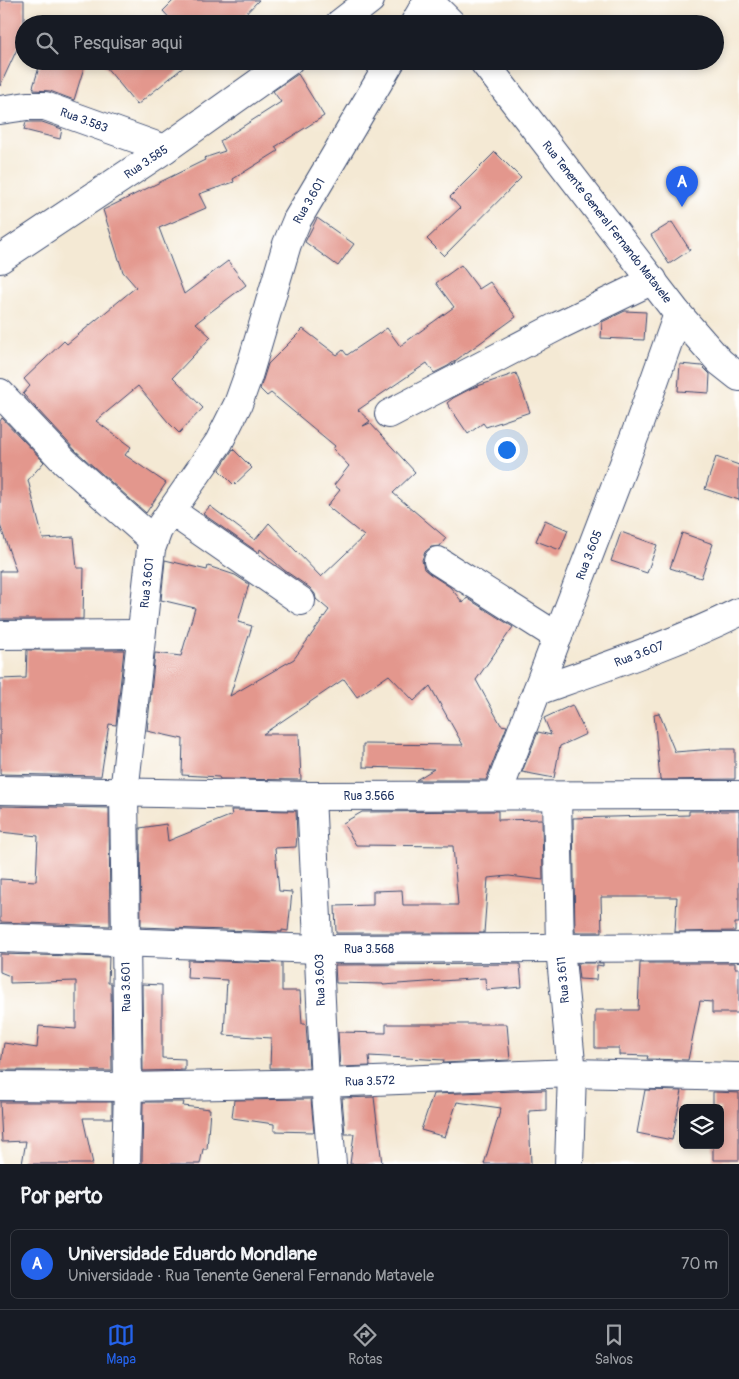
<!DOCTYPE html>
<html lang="pt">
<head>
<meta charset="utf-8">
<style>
  :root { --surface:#171b24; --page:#242831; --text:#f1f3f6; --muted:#9ea1a6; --line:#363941; --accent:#2563eb }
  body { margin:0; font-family:Pangolin,sans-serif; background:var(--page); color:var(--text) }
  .controls { position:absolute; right:15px; bottom:15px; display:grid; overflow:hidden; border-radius:8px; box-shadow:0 2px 8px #0003 }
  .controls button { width:45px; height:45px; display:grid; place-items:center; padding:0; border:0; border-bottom:1px solid var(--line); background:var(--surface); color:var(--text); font:25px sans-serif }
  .you { position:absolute; left:506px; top:449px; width:18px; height:18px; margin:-12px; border:4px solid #fff; border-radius:50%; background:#1a73e8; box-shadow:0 0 0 8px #1a73e833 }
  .badge { display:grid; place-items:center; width:32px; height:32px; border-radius:50%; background:var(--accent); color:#fff; font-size:16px; font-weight:700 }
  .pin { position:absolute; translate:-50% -41px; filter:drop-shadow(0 1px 2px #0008) }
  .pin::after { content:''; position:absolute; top:26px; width:18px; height:15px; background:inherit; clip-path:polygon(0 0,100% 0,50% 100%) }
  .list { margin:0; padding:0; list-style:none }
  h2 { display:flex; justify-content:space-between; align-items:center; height:65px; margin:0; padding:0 20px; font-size:21px }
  h2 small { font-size:16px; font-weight:400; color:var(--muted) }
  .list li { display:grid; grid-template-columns:32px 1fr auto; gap:15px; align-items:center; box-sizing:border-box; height:70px; margin:0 10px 10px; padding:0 10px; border:1px solid var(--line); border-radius:8px }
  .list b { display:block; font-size:19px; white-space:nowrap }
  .list p { margin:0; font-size:16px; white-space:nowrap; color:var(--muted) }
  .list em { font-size:16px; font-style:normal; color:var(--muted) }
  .icon { flex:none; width:28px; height:28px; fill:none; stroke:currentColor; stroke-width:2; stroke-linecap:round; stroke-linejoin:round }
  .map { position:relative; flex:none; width:739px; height:1164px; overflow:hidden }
  .search { position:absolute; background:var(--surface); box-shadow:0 2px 8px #0003; left:15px; right:15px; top:15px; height:55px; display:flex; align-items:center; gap:12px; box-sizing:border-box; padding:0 18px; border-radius:28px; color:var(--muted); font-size:19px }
  .sheet { height:145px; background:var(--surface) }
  nav { display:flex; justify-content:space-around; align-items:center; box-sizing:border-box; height:70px; border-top:1px solid var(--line); background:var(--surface); font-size:14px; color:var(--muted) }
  nav a { display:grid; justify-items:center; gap:2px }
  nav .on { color:var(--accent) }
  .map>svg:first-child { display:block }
</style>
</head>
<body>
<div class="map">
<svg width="739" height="1164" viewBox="0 0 739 1164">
  <rect width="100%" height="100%" fill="#fff"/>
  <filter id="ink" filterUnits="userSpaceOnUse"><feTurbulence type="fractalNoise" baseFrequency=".02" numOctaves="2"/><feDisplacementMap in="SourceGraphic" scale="10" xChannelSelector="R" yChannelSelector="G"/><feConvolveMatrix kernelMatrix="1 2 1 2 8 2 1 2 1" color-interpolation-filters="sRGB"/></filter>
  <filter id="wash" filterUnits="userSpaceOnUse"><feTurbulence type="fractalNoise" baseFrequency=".0096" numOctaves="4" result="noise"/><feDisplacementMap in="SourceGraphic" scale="20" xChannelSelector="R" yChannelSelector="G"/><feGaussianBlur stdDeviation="1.12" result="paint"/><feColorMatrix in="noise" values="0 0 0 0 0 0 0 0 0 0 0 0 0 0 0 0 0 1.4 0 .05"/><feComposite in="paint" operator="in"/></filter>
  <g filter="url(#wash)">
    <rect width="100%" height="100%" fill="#f4e9d4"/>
    <g id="blocks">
      <!-- building -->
      <g fill="#e3978d">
        <path d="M0 0H24V34L0 86Z"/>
        <path d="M174 0H259L236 24H175L163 11Z"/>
        <path d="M41 61H86L74 100 50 91 34 90V88L33 87Z"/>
        <path d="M101 61H191L137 105Z"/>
        <path d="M298 74 324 116 275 147 278 151 233 179 234 182 199 194 206 208 159 228 184 294 228 261 246 285 196 323 211 337 173 377 203 408 179 433 168 422 138 386 96 421 131 447 125 455 166 483 146 513 76 451 23 394 30 386 24 379 64 341 67 344 136 287 123 272 103 210 205 160 204 158 225 151 220 141 281 102 273 91Z"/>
        <path d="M26 122H42L62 129 60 139 24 130Z"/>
        <path d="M495 152 521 178 444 256 427 239 460 208 450 197Z"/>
        <path d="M317 218 354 244 338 266 305 242Z"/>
        <path d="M672 222 690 250 669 264 651 235Z"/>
        <path d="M461 265 479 289 490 282 516 317 448 366 434 373 427 363 358 410 370 421 363 426 370 423 415 472 393 493 446 538 440 546 431 547 425 552 422 560 424 569 430 574 450 587 463 603 467 598 513 627 476 680 501 725 507 726 486 780H416L434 769 363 767V744L463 745 430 686 414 701 389 675 357 697 344 679 263 734H299L301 780 220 779 219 777 182 775 183 739 147 731 155 653 181 656 195 608 161 600 165 560 207 570 208 566 235 575 249 584 238 622 252 626 230 696 294 659 329 610 316 599 315 594 310 588 284 570 260 549 259 553 203 514 210 506 255 540 269 523 321 577 364 536 327 506 340 490 334 485 349 466 333 449 335 446 271 393 267 396 260 389 268 364 303 329 337 355 343 350 347 355 387 328 400 346 454 307 436 283Z"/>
        <path d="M625 311 646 312 644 340 601 338 602 322Z"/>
        <path d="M680 364 702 366 710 374 709 393 678 391Z"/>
        <path d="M516 373 530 412 486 427 483 423 468 434 447 403 453 398 472 388Z"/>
        <path d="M2 418 44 462 28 480 43 539 74 537 77 568H84L83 619H0V571H16L0 525V421Z"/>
        <path d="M233 449 252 468 234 485 219 470Z"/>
        <path d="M716 457 739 465V500L705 489Z"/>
        <path d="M545 520 568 530 560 550 536 541Z"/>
        <path d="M621 532 657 545 647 573 611 561Z"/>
        <path d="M682 533 713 544 701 578 670 568Z"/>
        <path d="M27 650H124L116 725 109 724 101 776 0 774V679L26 678Z"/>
        <path d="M572 705 586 734 560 746 554 778 522 772 538 732 551 735 544 718Z"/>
        <path d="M659 713 675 752 714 749H735V779L660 780 654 714Z"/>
        <path d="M0 806 109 808 110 926 0 922V879L36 881 38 836 0 832Z"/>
        <path d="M231 810 296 811 297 836 296 847 275 848 279 891 292 892 288 931 282 930V932L141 927 140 828 166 824 168 841 232 815Z"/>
        <path d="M498 811V820L542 819 543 880 509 876 488 878 484 933H336L335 906 373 905V891L402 890 403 905H458L453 846 356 845 343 823 362 812Z"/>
        <path d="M689 811H739V923H735V931L675 932 677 897H601L602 932H575L573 818 689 815Z"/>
        <path d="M0 954 109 957 108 983H111L112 1071 0 1070 4 1043 37 1048 39 1026 76 1029V981L10 983V976L0 972Z"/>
        <path d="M188 960 282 963V991H300L302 1024H306L309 1068H270L271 1038 224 1035 227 980 187 978Z"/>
        <path d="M577 963H603V966L597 965 596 980 579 979Z"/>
        <path d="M640 963H735V968H739V1013H712V1002L700 1001 688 1060 647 1059 648 1056 619 1055V1048H595V1010H638Z"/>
        <path d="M520 964 522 987 486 990 485 978 383 985V984L336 983 335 965Z"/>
        <path d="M142 984 162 985V1058L185 1059V1070L143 1071Z"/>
        <path d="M386 1024H507L510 1060 443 1063 444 1060 369 1056 370 1066 340 1067 338 1032 386 1033Z"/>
        <path d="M546 1090V1110L529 1111 531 1164H484L501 1108 457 1102 445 1137 421 1130 433 1094Z"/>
        <path d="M645 1090 682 1091 672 1140 637 1133Z"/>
        <path d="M713 1092 739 1093V1160H713V1145H720V1108H713Z"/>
        <path d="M374 1097 382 1164H350L354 1134H345L342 1098Z"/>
        <path d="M311 1099 314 1132 274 1131V1124L232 1118 234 1100Z"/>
        <path d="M0 1102H112V1118H83L93 1164H22L26 1141 2 1142Z"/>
        <path d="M143 1102H184L183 1106 210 1109 207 1149H203L200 1164H142Z"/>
      </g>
    </g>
  </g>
  <g filter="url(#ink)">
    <use href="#blocks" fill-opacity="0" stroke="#3c4b70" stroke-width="1"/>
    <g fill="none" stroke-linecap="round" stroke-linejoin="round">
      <!-- street casing -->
      <g stroke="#3c4b70" stroke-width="30">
        <g id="street">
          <path d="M428 0 452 24"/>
          <path d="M339 24 370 0"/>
          <path d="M414 24 428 0"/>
          <path d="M483 61 678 314 720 362 739 377"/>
          <path d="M0 110 27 106H45L165 149"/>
          <path d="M0 259 165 149 289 61"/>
          <path d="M0 393 65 462 153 540"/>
          <path d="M389 414 558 326 653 280"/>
          <path d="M171 511 301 601"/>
          <path d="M438 561 558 637"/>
          <path d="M0 635 141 634"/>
          <path d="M537 691C605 667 674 644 739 612"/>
          <path d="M0 790 311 796 739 795"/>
          <path d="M497 795 638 427 678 314"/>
          <path d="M311 796 325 1083 332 1164"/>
          <path d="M557 796 560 948 572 1073 569 1164"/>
          <path d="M0 938 319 949 739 947"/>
          <path d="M0 1086 128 1087 325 1083 572 1073 739 1077"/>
          <path d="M126 1164 128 1087 124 793 151 549 158 530 219 442 238 404 248 376 287 244 297 220 391 61"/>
        </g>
      </g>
      <!-- street -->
      <use href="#street" stroke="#fff" stroke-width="28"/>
    </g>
  </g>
  <g text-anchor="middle" stroke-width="4" stroke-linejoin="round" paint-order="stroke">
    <!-- street labels -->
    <g font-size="12" fill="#1b2f5e" stroke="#fff">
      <text transform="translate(84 120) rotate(20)" y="4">Rua 3.583</text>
      <text transform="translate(146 162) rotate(-34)" y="4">Rua 3.585</text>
      <text transform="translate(309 201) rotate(-60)" y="4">Rua 3.601</text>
      <text transform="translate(607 222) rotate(52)" y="4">Rua Tenente General Fernando Matavele</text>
      <text transform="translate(589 555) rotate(-69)" y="4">Rua 3.605</text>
      <text transform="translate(147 583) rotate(-84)" y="4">Rua 3.601</text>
      <text transform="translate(639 654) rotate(-21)" y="4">Rua 3.607</text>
      <text x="369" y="800">Rua 3.566</text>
      <text x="369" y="953">Rua 3.568</text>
      <text transform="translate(320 980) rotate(-92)" y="4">Rua 3.603</text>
      <text transform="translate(563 980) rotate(-95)" y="4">Rua 3.611</text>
      <text transform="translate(126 987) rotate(-91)" y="4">Rua 3.601</text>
      <text transform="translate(370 1081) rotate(-2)" y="4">Rua 3.572</text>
    </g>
  </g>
</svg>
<div class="controls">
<button><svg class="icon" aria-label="layers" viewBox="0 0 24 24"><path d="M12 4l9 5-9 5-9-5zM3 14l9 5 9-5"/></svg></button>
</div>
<div class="you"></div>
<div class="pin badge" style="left:682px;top:207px">A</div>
<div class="search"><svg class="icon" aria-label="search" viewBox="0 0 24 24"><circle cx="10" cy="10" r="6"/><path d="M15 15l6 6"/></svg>Pesquisar aqui</div>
</div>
<section class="sheet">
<h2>Por perto<small></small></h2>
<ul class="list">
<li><span class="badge">A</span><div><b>Universidade Eduardo Mondlane</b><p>Universidade · Rua Tenente General Fernando Matavele</p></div><em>70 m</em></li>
</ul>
</section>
<nav>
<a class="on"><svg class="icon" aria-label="map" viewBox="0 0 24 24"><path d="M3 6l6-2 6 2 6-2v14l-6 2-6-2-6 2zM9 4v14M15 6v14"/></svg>Mapa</a>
<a><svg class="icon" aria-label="directions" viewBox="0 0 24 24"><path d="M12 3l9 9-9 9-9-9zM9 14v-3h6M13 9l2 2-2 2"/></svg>Rotas</a>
<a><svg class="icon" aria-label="saved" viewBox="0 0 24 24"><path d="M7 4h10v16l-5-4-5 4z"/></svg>Salvos</a>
</nav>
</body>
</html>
